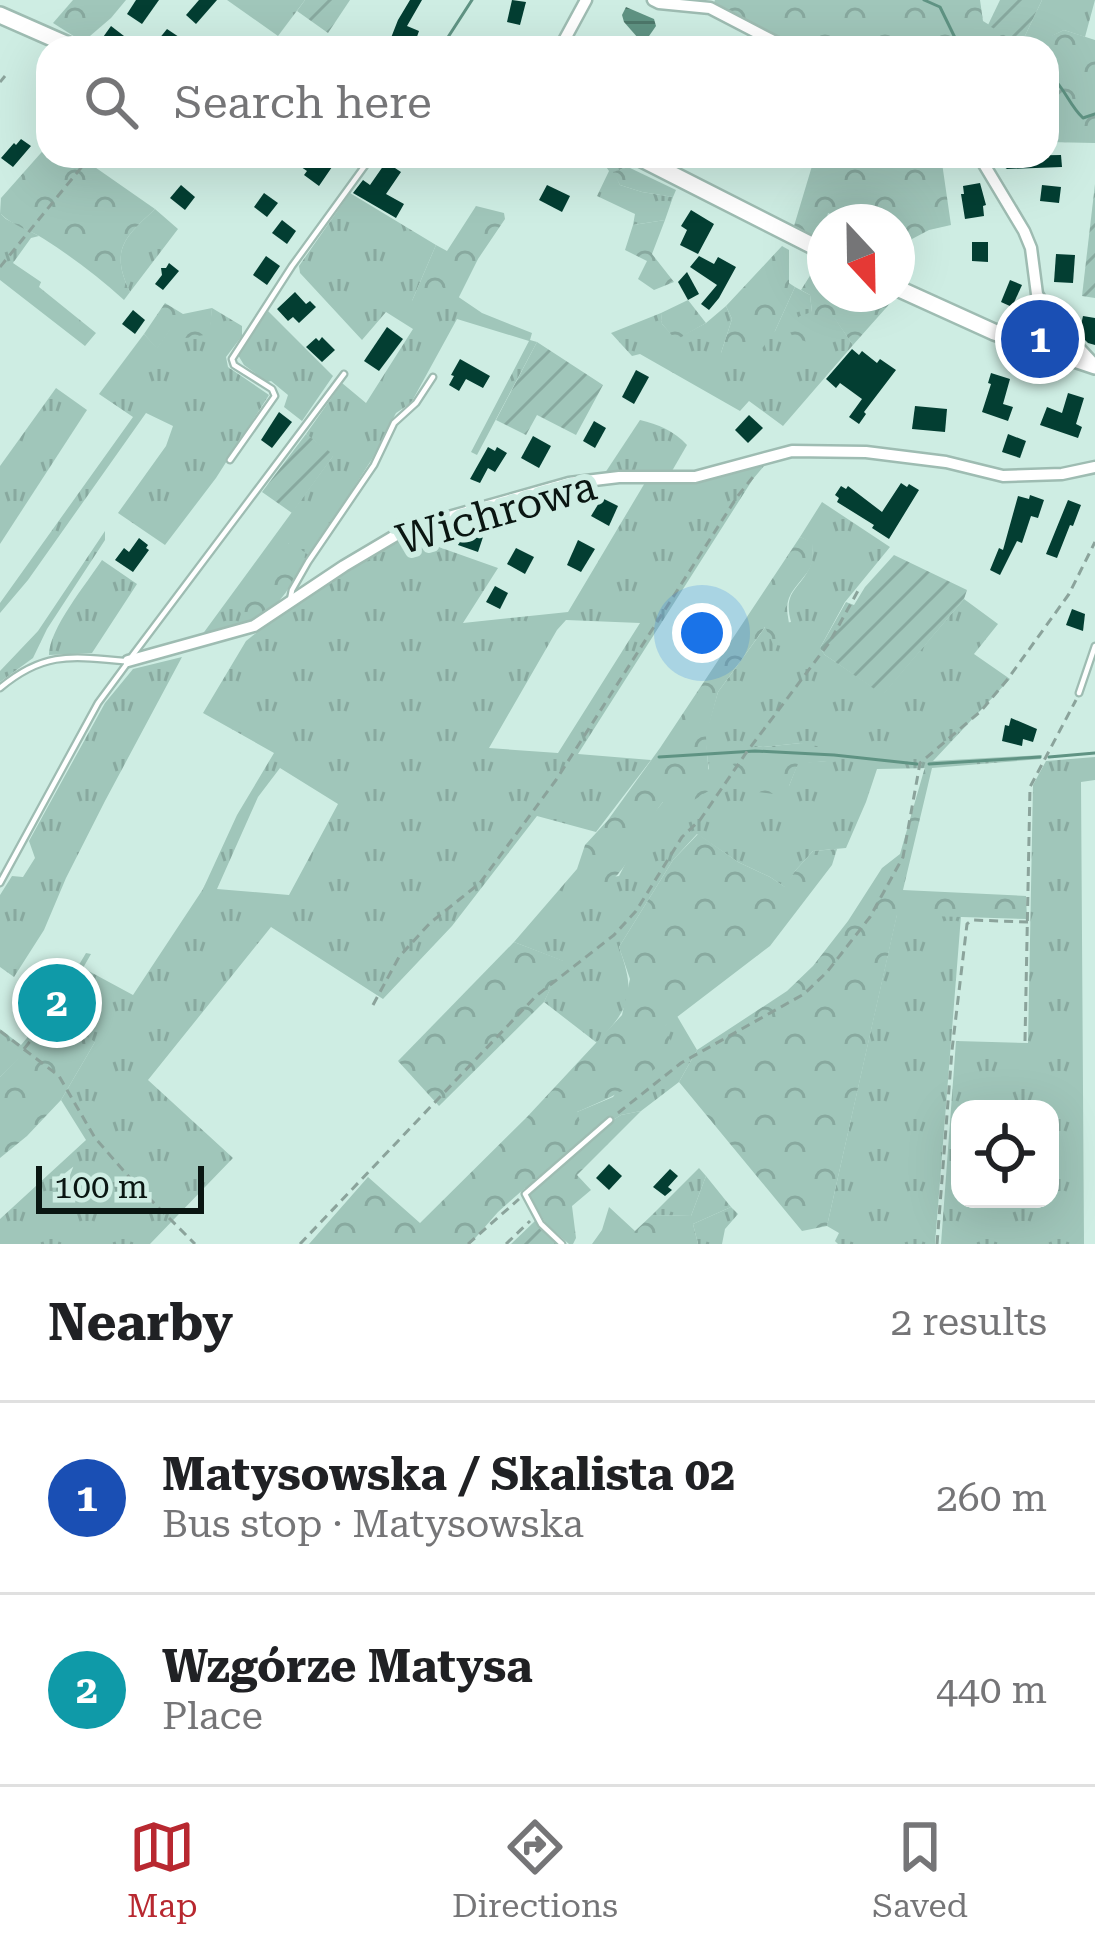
<!DOCTYPE html>
<html lang="en">
<head>
<meta charset="utf-8">
<style>
  :root { --surface:#fff; --page:#f2f2f2; --text:#202124; --muted:#757577; --line:#e0e0e0; --accent:#b82830 }
  body { margin:0; font-family:"Roboto Serif",serif; background:var(--page); color:var(--text) }
  .controls { position:absolute; right:36px; bottom:36px; display:grid; overflow:hidden; border-radius:24px; box-shadow:0 12px 48px #0002 }
  .controls button { width:108px; height:108px; display:grid; place-items:center; padding:0; border:0; border-bottom:3px solid var(--line); background:var(--surface); color:var(--text); font:60px sans-serif }
  .compass { position:absolute; left:807px; top:204px; width:108px; height:108px; border-radius:50%; background:var(--surface); box-shadow:0 12px 48px #0002; rotate:158deg }
  .scale { position:absolute; left:36px; bottom:30px; width:168px; box-sizing:border-box; padding-left:12px; border:6px solid #0a1612; border-top:0; font-size:33px; line-height:42px; white-space:nowrap; color:#0a1612; -webkit-text-stroke:9px #ceede3; paint-order:stroke }
  .you { position:absolute; left:702px; top:633px; width:42px; height:42px; margin:-30px; border:9px solid #fff; border-radius:50%; background:#1a73e8; box-shadow:0 0 0 18px #1a73e833 }
  .badge { display:grid; place-items:center; width:78px; height:78px; border-radius:50%; background:var(--accent); color:#fff; font-size:39px; font-weight:700 }
  .pin { position:absolute; translate:-50% -50%; border:6px solid #fff; box-shadow:0 3px 12px #0006 }
  .list { margin:0; padding:0; list-style:none }
  h2 { display:flex; justify-content:space-between; align-items:center; height:156px; margin:0; padding:0 48px; font-size:51px }
  h2 small { font-size:39px; font-weight:400; color:var(--muted) }
  .list li { display:grid; grid-template-columns:78px 1fr auto; gap:36px; align-items:center; box-sizing:border-box; height:192px; padding:0 48px; border-top:3px solid var(--line) }
  .list b { display:block; font-size:45px; white-space:nowrap }
  .list p { margin:0; font-size:39px; white-space:nowrap; color:var(--muted) }
  .list em { font-size:39px; font-style:normal; color:var(--muted) }
  .icon { flex:none; width:66px; height:66px; fill:none; stroke:currentColor; stroke-width:2; stroke-linecap:round; stroke-linejoin:round }
  .map { position:relative; flex:none; width:1095px; height:1244px; overflow:hidden }
  .search { position:absolute; background:var(--surface); box-shadow:0 12px 48px #0002; left:36px; right:36px; top:36px; height:132px; display:flex; align-items:center; gap:30px; box-sizing:border-box; padding:0 42px; border-radius:36px; color:var(--muted); font-size:45px }
  .sheet { height:540px; background:var(--surface) }
  nav { display:flex; justify-content:space-around; align-items:center; box-sizing:border-box; height:168px; border-top:3px solid var(--line); background:var(--surface); font-size:33px; color:var(--muted) }
  nav a { display:grid; justify-items:center; gap:6px }
  nav .on { color:var(--accent) }
  .map>svg:first-child { display:block }
</style>
</head>
<body>
<div class="map">
<svg width="1095" height="1244" viewBox="0 0 1095 1244">
  <defs>
    <pattern id="grass-tufts" width="24" height="20" patternUnits="userSpaceOnUse" patternTransform="scale(3)"><rect width="24" height="20" fill="#a0c6ba"/><path d="M3 7l-1-3M5 7V3M7 7l1-3M15 17l-1-3M17 17v-4M19 17l1-3" fill="none" stroke="#88a99f"/></pattern>
    <pattern id="forest-crowns" width="20" height="18" patternUnits="userSpaceOnUse" patternTransform="scale(3)"><rect width="20" height="18" fill="#a0c6ba"/><path d="M2 6a3 3 0 1 1 6 0M12 15a3 3 0 1 1 6 0" fill="none" stroke="#88a99f"/></pattern>
    <pattern id="garden-furrows" width="10" height="10" patternUnits="userSpaceOnUse" patternTransform="scale(3)"><rect width="10" height="10" fill="#a0c6ba"/><path d="M-1 1l2-2M0 10L10 0M9 11l2-2" fill="none" stroke="#88a99f"/></pattern>
    <pattern id="water-rules" width="6" height="5" patternUnits="userSpaceOnUse" patternTransform="scale(3)"><rect width="6" height="5" fill="#5f9383"/><path d="M0 2.5h6" fill="none" stroke="#4d776a"/></pattern>
  </defs>
  <rect width="100%" height="100%" fill="#ceede3"/>
  <!-- grass -->
  <g fill="url(#grass-tufts)" fill-rule="evenodd">
    <path d="M227 0H305L278 36Z"/>
    <path d="M1042 0H1095L1085 37 1064 30 1044 40H1023Z"/>
    <path d="M595 156H606L628 167 614 172 620 185 642 192 673 197 665 220 633 225 635 214 597 196 609 171 600 158Z"/>
    <path d="M350 193 436 245 412 301 438 283 482 313 532 333 530 340 537 342 477 455 471 452 529 341 457 319 411 403 396 413 372 459 310 556 289 543 244 624 199 639 333 456 306 434 342 383 366 403 413 329 386 312 362 340 300 273 299 266Z"/>
    <path d="M0 197 1 214 6 219 39 236 31 238 13 263 41 282 39 287 96 333 85 346 0 280Z"/>
    <path d="M155 209 178 229 130 292C110 250 124 238 155 209Z"/>
    <path d="M795 287 810 295 812 312 830 311 853 345 783 426 749 401 740 411 640 354 632 356 611 333 661 313 662 324 676 339 706 323 726 306 732 319 721 353 775 331Z"/>
    <path d="M212 308 242 326V336L226 357 228 367 269 395 216 478 165 545 118 513 166 446 173 426 146 413 28 580 0 613V603L133 417 99 394 144 334 157 348 170 329 209 334Z"/>
    <path d="M268 311 333 376 302 421 284 407 288 395 271 381 267 382 244 365 238 355Z"/>
    <path d="M56 388 87 410 0 544V466Z"/>
    <path d="M640 420C658 424 674 431 687 445L672 471 603 476Z"/>
    <path d="M769 460 753 479 578 754 651 760 596 832 537 816 452 926 383 999 271 927 148 1080 233 1158 150 1244H0V1219L86 1140 61 1100 95 1042 33 1054 27 1051 0 1077V1029L21 1045 55 1005 86 953 91 954 83 968 133 995 203 889 237 815 274 753 203 713 246 641 280 614 369 558 424 526 419 540 498 568 463 623 568 612 646 481 691 484 746 470ZM566 620 640 623 558 753 489 748 557 630ZM280 768 338 804 289 895 217 889 258 797Z"/>
    <path d="M822 502 890 547 845 602 820 648 825 655 883 694 964 599 998 624 974 654 1010 679 933 761 1042 755 1041 759 932 768 877 769 866 802 846 848 813 851 795 871 786 888 770 877 738 862 697 834 673 860 619 947C636 995 631 1006 597 1043L544 1002 563 961 514 942 577 869V882L619 876 648 820 663 802 709 769 705 737 718 692 766 626 791 622C782 589 802 589 811 564 813 560 812 547 812 543L800 537ZM801 743 827 761 798 763 789 786 734 744 763 747Z"/>
    <path d="M105 531V540L47 629 33 658 0 682V671L38 631Z"/>
    <path d="M102 560 137 584 92 653 49 655C49 629 87 583 102 560Z"/>
    <path d="M182 657 105 801 66 878 44 930 14 977 0 967V895L12 876 23 877 35 858 29 841 105 703 133 669Z"/>
    <path d="M1095 757V780L1081 782 1084 1244H941L956 1041 1028 1043 1033 785 1046 761ZM1050 1109V1199H960V1109Z"/>
    <path d="M897 914 961 916 935 1244H838L835 1241 839 1233 827 1226Z"/>
    <path d="M677 1016 697 1050 679 1082 641 1111 621 1115 578 1142 577 1112 613 1097 663 1027Z"/>
    <path d="M699 1168 706 1176 691 1216 652 1215Z"/>
    <path d="M731 1207 738 1214 725 1229 722 1244H698L693 1224Z"/>
  </g>
  <!-- forest -->
  <g fill="url(#forest-crowns)">
    <path d="M73 0H126L111 18 83 42 53 23Z"/>
    <path d="M715 0H980L983 21C1016 42 1028 48 1064 30L1095 40V143L1047 142V48H801L713 5Z"/>
    <path d="M48 145V156H79L155 209C124 238 110 250 130 292L124 300C99 277 72 257 44 239 30 230 13 226 1 214V198Z"/>
    <path d="M815 156H941L951 225 929 230 912 239 899 281 897 279V222H856L828 213 821 242 794 226Z"/>
    <path d="M628 167 676 190 673 197 642 192 620 185 613 172Z"/>
    <path d="M476 206 504 213 505 219 478 259 458 299 438 284 420 307 412 301 436 245 447 251Z"/>
    <path d="M665 220 652 254 674 282 654 290 638 279 647 261 625 250 633 225Z"/>
    <path d="M782 246 789 250V283L795 287 775 331 755 358 723 369 721 353 732 319 726 306Z"/>
    <path d="M818 263 825 266V294H881L893 300 853 345 830 312 807 342 793 337 786 326 800 316 812 312 810 295 801 290Z"/>
    <path d="M688 300 706 323 676 340 662 324 661 313Z"/>
    <path d="M165 303 183 314 212 308 210 334 186 338 170 330 157 349 144 334Z"/>
    <path d="M800 537 812 542C812 544 813 562 812 563 808 576 794 585 789 598 782 617 798 626 781 646L773 644 765 627 718 692 706 737 710 790 686 805 663 802C638 832 629 884 587 893L577 882V869L585 845 608 820 660 748Z"/>
    <path d="M290 542 310 556C285 590 286 605 244 624L238 605 258 574Z"/>
    <path d="M734 743 763 747 801 743 837 750 827 761 798 764 789 786 782 795 758 792 729 760Z"/>
    <path d="M925 767 932 768 903 890 1026 896 1027 919 897 915 827 1226 802 1231 679 1082 697 1050 787 991 813 966 848 921 882 868 900 854Z"/>
    <path d="M698 834 738 862 770 877 785 887 795 871 813 851 837 849 832 865 770 946 664 1027 674 1047C652 1080 612 1097 577 1112L581 1125 579 1141 621 1115 641 1111 577 1175 591 1190 572 1206 576 1238 573 1244H569L546 1224 525 1188 498 1212 470 1244H309L368 1177 420 1223 527 1117 622 1015 630 979 619 947 673 860Z"/>
    <path d="M514 942 564 961 544 1002 439 1106 398 1061Z"/>
    <path d="M53 1020 67 1023 95 1042 61 1100 27 1136 0 1158V1077L27 1050 33 1053Z"/>
    <path d="M706 1176 731 1207 693 1224 698 1244H592L602 1230 609 1207 635 1231 652 1215 691 1216Z"/>
  </g>
  <!-- garden -->
  <g fill="url(#garden-furrows)">
    <path d="M305 0H350L328 33 297 11Z"/>
    <path d="M1000 0H1042L1023 40H1012L988 25Z"/>
    <path d="M1095 184V298L1082 296Z"/>
    <path d="M537 342 603 385 576 435 537 415 526 435 496 420Z"/>
    <path d="M306 434 334 455 292 513 262 492Z"/>
    <path d="M894 555 967 590 964 599 883 695 825 655 820 648 846 602 854 605 865 587Z"/>
    <path d="M536 1220 560 1244H511Z"/>
  </g>
  <!-- water -->
  <path fill="url(#water-rules)" d="M626 7 654 19 656 26 647 39 638 38 624 22 622 15Z"/>
  <g fill="none" stroke-linecap="round" stroke-linejoin="round">
    <!-- stream -->
    <g stroke="#5f9383" stroke-width="3">
      <path d="M924 0 940 7 960 48"/>
      <path d="M441 48 472 0"/>
      <path d="M1047 76 1052 77C1065 89 1070 106 1083 118L1095 114"/>
      <path d="M659 757 755 751 834 755 917 764"/>
      <path d="M1049 757 1095 753"/>
      <path d="M929 764 1040 757"/>
    </g>
  </g>
  <!-- building -->
  <g fill="#033e32">
    <path d="M136 0H159L142 24 127 14Z"/>
    <path d="M199 0H217L196 24 186 15Z"/>
    <path d="M410 0H422L407 26 419 31 413 48H387L398 20Z"/>
    <path d="M512 0 526 2 520 25 507 22Z"/>
    <path d="M111 26 124 36 114 48 101 40Z"/>
    <path d="M167 29 179 37 171 48H159L154 45Z"/>
    <path d="M21 139 31 146 13 167 1 158 14 143 16 145Z"/>
    <path d="M1061 155 1062 167 1007 169 1004 167 1002 156Z"/>
    <path d="M285 156H317L332 167 319 186 304 175 307 171Z"/>
    <path d="M386 162 401 172 386 194 404 204 396 218 353 193 363 180 370 185Z"/>
    <path d="M980 183 986 205 983 206 984 216 965 219 961 194H964L963 186Z"/>
    <path d="M181 185 195 197 185 210 170 198Z"/>
    <path d="M547 185 570 196 562 212 539 200Z"/>
    <path d="M1042 185 1061 187 1059 203 1040 201Z"/>
    <path d="M264 193 278 203 267 217 254 207Z"/>
    <path d="M691 210 714 224 698 254 680 245 687 230 681 226Z"/>
    <path d="M282 220 296 231 287 244 272 233Z"/>
    <path d="M972 242H988V262L972 261Z"/>
    <path d="M1056 254 1075 255 1073 283 1054 282Z"/>
    <path d="M266 256 280 266 267 285 253 275Z"/>
    <path d="M699 256 714 264 718 257 736 267 719 298 709 310 701 304 717 285 690 267Z"/>
    <path d="M169 263 179 271 163 290 155 284 162 275 161 268H166Z"/>
    <path d="M687 272 699 294 688 300 678 282Z"/>
    <path d="M1010 280 1022 285 1012 307 1001 302Z"/>
    <path d="M295 292 306 304 310 301 316 307 299 323 293 317 288 321 277 309Z"/>
    <path d="M133 310 145 320 135 334 122 324Z"/>
    <path d="M1083 316 1095 318V345L1088 343 1079 334Z"/>
    <path d="M387 327 403 339 379 371 364 361Z"/>
    <path d="M322 337 335 350 322 362 306 347 316 338 319 341Z"/>
    <path d="M852 349 859 355 862 351 877 363 880 359 896 370 864 412 866 414 859 424 849 417 862 399 840 383 836 388 826 379Z"/>
    <path d="M460 359 490 376 483 388 466 379 459 391 449 385 454 376 451 375Z"/>
    <path d="M636 370 649 377 634 404 622 397Z"/>
    <path d="M991 373 1010 379 1003 404 1013 407 1008 421 982 412 991 384 988 383Z"/>
    <path d="M1068 393 1084 398 1076 424 1082 427 1078 438 1040 425 1047 407 1062 413Z"/>
    <path d="M915 406 947 409 945 432 912 429Z"/>
    <path d="M279 412 292 422 272 448 261 440Z"/>
    <path d="M749 415 763 428 748 443 735 430Z"/>
    <path d="M594 421 606 428 595 448 583 441Z"/>
    <path d="M1008 434 1026 441 1020 458 1002 452Z"/>
    <path d="M533 436 551 446 539 468 521 458Z"/>
    <path d="M488 447 495 451 497 447 507 453 495 472 488 468 480 483 470 479Z"/>
    <path d="M901 483 907 487 909 484 919 490 889 539 872 528 874 525 837 502 839 498 835 495 841 486 846 489 848 486 882 512Z"/>
    <path d="M1030 495 1044 500 1038 518 1031 516 1022 543 1017 541 1000 575 990 570 999 548 1003 550 1018 496 1029 499Z"/>
    <path d="M602 498 618 506 609 526 591 516Z"/>
    <path d="M1068 500 1081 505 1073 526 1070 525 1057 558 1046 554Z"/>
    <path d="M463 530 483 537 478 552 458 545Z"/>
    <path d="M139 538 148 545 146 548 149 550 133 572 115 560 124 548 129 552Z"/>
    <path d="M578 540 595 549 581 572 567 565Z"/>
    <path d="M516 548 534 557 525 574 507 564Z"/>
    <path d="M495 586 508 593 500 609 486 602Z"/>
    <path d="M1072 609 1085 614 1083 631 1066 625Z"/>
    <path d="M1011 718 1037 729 1033 742 1023 739 1022 746 1002 741 1005 725 1009 726Z"/>
    <path d="M609 1164 622 1176 609 1190 596 1178Z"/>
    <path d="M670 1169 678 1176 668 1187 672 1190 665 1196 653 1187Z"/>
  </g>
  <g fill="none" stroke-linecap="round" stroke-linejoin="round">
    <!-- lane casing -->
    <g stroke="#9ebcb2" stroke-width="9">
      <g id="lane">
        <path d="M230 460 275 396 272 389 234 365 232 359 292 266 372 156"/>
        <path d="M290 600 292 590 308 562 374 465 394 423 416 403 433 377"/>
        <path d="M132 656 344 374"/>
        <path d="M0 688C43 652 70 656 123 661"/>
        <path d="M1079 693 1095 646"/>
        <path d="M0 883 98 703 126 665"/>
        <path d="M562 1244 541 1224 525 1194 610 1120"/>
      </g>
    </g>
    <!-- street casing -->
    <g stroke="#9ebcb2" stroke-width="15">
      <g id="street">
        <path d="M653 0 659 3 710 8 787 48"/>
        <path d="M560 48 586 0"/>
        <path d="M979 156 1024 231 1031 248 1037 294 1053 320 1095 365"/>
        <path d="M128 661 254 626 344 566 398 534 424 524 569 483 619 477H695L792 451 866 452 946 462 1003 476 1062 474 1095 467"/>
      </g>
    </g>
    <!-- secondary casing -->
    <g stroke="#9ebcb2" stroke-width="20">
      <g id="secondary">
        <path d="M0 15 75 48"/>
        <path d="M636 156 825 252"/>
        <path d="M897 288 994 332 1095 366"/>
      </g>
    </g>
    <!-- path -->
    <g stroke="#8ba39b" stroke-width="3" stroke-dasharray="9 6" stroke-linecap="butt">
      <path d="M0 82 5 76"/>
      <path d="M0 267 89 158"/>
      <path d="M373 1005 399 957 430 923 480 883 556 780 737 497 756 473"/>
      <path d="M0 1031 59 1076 95 1138 137 1186 195 1244"/>
      <path d="M1025 1041 1030 787 1076 700"/>
      <path d="M24 1049 54 1011"/>
      <path d="M618 1113 681 1063 804 994 827 972 870 917 903 857 920 763 981 711 1007 680 1069 594 1095 542"/>
      <path d="M300 1244 536 996 614 935 636 911 682 837 700 820 746 753 829 643 859 589"/>
      <path d="M468 1244 519 1199"/>
      <path d="M506 1244 530 1221"/>
      <path d="M937 1244 952 1050 967 924 972 920 1028 922"/>
    </g>
    <!-- lane -->
    <use href="#lane" stroke="#fff" stroke-width="4.5"/>
    <!-- street -->
    <use href="#street" stroke="#fff" stroke-width="10"/>
    <!-- secondary -->
    <use href="#secondary" stroke="#fff" stroke-width="15"/>
  </g>
  <g text-anchor="middle" stroke-width="12" stroke-linejoin="round" paint-order="stroke">
    <!-- street labels -->
    <g font-size="42" fill="#0a1612" stroke="#ceede3">
      <text transform="translate(496 512) rotate(-16)" y="15">Wichrowa</text>
    </g>
  </g>
</svg>
<div class="controls">
<button><svg class="icon" aria-label="locate" viewBox="0 0 24 24"><circle cx="12" cy="12" r="6"/><path d="M12 2v4M12 18v4M2 12h4M18 12h4"/></svg></button>
</div>
<svg class="compass" viewBox="-18 -18 36 36"><path d="M0-13l5 13h-10z" fill="#e53935"/><path d="M0 13l5-13h-10z" fill="#757577"/></svg>
<div class="scale">100 m</div>
<div class="you"></div>
<div class="pin badge" style="left:1040px;top:339px;background:#1a4fb4">1</div>
<div class="pin badge" style="left:57px;top:1003px;background:#0f9aa8">2</div>
<div class="search"><svg class="icon" aria-label="search" viewBox="0 0 24 24"><circle cx="10" cy="10" r="6"/><path d="M15 15l6 6"/></svg>Search here</div>
</div>
<section class="sheet">
<h2>Nearby<small>2 results</small></h2>
<ul class="list">
<li><span class="badge" style="background:#1a4fb4">1</span><div><b>Matysowska / Skalista 02</b><p>Bus stop · Matysowska</p></div><em>260 m</em></li>
<li><span class="badge" style="background:#0f9aa8">2</span><div><b>Wzgórze Matysa</b><p>Place</p></div><em>440 m</em></li>
</ul>
</section>
<nav>
<a class="on"><svg class="icon" aria-label="map" viewBox="0 0 24 24"><path d="M3 6l6-2 6 2 6-2v14l-6 2-6-2-6 2zM9 4v14M15 6v14"/></svg>Map</a>
<a><svg class="icon" aria-label="directions" viewBox="0 0 24 24"><path d="M12 3l9 9-9 9-9-9zM9 14v-3h6M13 9l2 2-2 2"/></svg>Directions</a>
<a><svg class="icon" aria-label="saved" viewBox="0 0 24 24"><path d="M7 4h10v16l-5-4-5 4z"/></svg>Saved</a>
</nav>
</body>
</html>
